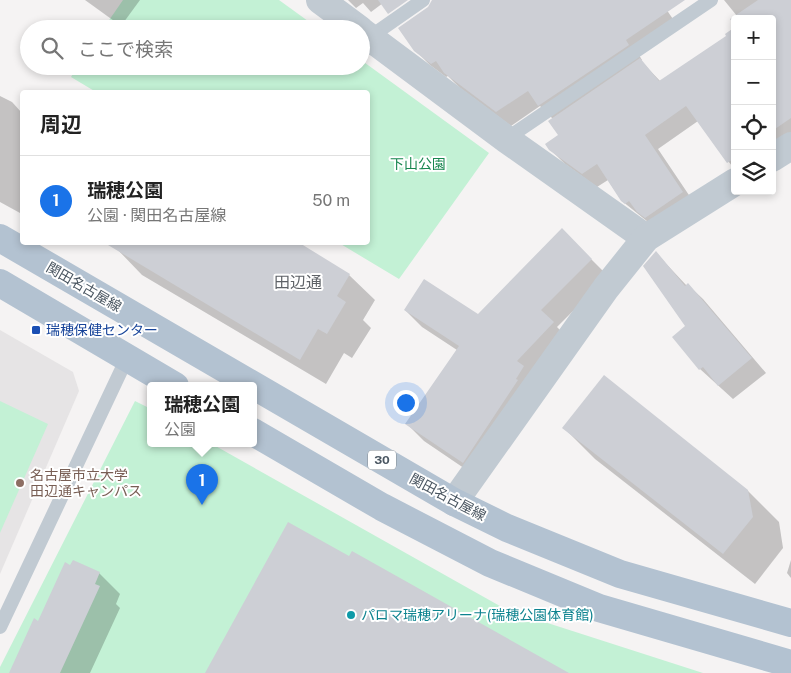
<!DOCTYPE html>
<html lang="ja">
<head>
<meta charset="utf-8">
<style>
  :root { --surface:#fff; --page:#f2f2f2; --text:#222; --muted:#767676; --line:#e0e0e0; --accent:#1a73e8 }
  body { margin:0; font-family:"Public Sans","Noto Sans JP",sans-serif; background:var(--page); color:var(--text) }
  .controls { position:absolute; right:15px; top:15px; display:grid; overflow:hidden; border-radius:5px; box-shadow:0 2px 8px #0003 }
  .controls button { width:45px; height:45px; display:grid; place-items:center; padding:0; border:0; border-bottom:1px solid var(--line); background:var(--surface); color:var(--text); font:25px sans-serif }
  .you { position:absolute; left:405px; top:402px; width:18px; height:18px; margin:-12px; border:4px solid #fff; border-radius:50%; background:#1a73e8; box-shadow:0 0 0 8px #1a73e833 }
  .badge { display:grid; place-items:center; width:32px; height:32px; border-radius:50%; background:var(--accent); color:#fff; font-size:16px; font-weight:700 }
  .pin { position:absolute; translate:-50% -41px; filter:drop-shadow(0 1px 2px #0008) }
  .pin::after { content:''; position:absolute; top:26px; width:18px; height:15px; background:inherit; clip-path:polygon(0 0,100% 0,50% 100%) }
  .popup { position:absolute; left:147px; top:382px; width:110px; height:65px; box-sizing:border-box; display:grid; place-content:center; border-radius:5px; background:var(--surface); filter:drop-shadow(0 1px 4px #0005); font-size:16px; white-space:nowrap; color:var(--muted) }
  .popup b { font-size:19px; color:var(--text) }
  .popup::after { content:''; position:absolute; left:50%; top:100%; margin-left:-10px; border:10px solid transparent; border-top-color:var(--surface) }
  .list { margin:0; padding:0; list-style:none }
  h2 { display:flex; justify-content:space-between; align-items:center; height:65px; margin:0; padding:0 20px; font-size:21px }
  h2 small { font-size:16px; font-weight:400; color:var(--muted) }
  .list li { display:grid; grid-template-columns:32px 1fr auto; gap:15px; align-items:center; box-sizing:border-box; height:90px; padding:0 20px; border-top:1px solid var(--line) }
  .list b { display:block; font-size:19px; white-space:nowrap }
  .list p { margin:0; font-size:16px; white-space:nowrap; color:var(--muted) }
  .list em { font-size:16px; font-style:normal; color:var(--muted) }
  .icon { flex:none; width:28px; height:28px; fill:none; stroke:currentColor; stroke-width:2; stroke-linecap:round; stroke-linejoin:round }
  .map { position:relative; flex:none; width:791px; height:673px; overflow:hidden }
  .search { position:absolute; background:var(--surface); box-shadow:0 2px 8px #0003; left:20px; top:20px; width:350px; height:55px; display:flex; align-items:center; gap:12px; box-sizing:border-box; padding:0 18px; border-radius:28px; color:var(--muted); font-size:19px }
  .panel { position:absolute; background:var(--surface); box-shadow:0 2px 8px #0003; left:20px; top:90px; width:350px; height:155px; border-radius:5px }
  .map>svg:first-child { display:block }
</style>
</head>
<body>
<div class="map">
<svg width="791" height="673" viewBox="0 0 791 673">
  <rect width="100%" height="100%" fill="#f5f3f3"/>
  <!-- education -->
  <path fill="#e6e4e5" d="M0 330 73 372 79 391 0 574Z"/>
  <!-- green -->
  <g fill="#c3f1d5">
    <path d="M123 0H279L319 29H103Z"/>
    <path d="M361 60 489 153 399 279 339 243 368 242V92H96L71 77 78 66H361Z"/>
    <path d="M0 401 48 424 0 533Z"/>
    <path d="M135 401 151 409V444H212L507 610 703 673H0V667Z"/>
  </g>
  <!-- shadow -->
  <g fill="#0003">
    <path d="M85 0H140L121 26Z"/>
    <path d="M348 0H387L371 12 363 3 356 8Z"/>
    <path d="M457 0H660L679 28 639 55 642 60 641 61 661 82 728 37 735 29V170L698 121 658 149 697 207 653 226 622 201 608 180 597 187 565 164 550 149 560 135 553 119 540 106 511 126 460 88 448 76 446 77 430 65 415 50Z"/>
    <path d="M724 0H791V144L772 156V19L732 20 737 16Z"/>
    <path d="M0 96 12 102 22 113V208L20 213 0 202Z"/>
    <path d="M562 230 608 276 557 327 570 340 480 479 424 441 407 424 457 350 422 327 405 310 479 316Z"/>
    <path d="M117 249 349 275 375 300 363 320 371 328 352 358 344 353 326 384 142 275Z"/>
    <path d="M656 253 687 286 688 285 703 299 766 373 733 399 700 369 686 327Z"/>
    <path d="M564 428 748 491 779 522 783 548 755 584 595 459Z"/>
    <path d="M791 560V578L787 573Z"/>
    <path d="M99 573 120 594 116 604 120 608 90 673H10L39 622Z"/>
  </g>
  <!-- building -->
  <g fill="#cdcfd5">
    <path d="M378 0H408L388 14Z"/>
    <path d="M432 0H685L626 40 629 45 538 106 528 91 496 112 444 73 436 61 431 64 414 51 398 28 428 7Z"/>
    <path d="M758 0H791V118L772 131V19H735V27L730 19Z"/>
    <path d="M735 27V158L727 163 686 106 645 135 683 192 645 218 637 212 629 201 625 204 621 201 597 164 582 174 549 150 545 144 558 135 548 121 640 58 659 81 726 36 725 34Z"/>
    <path d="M562 228 592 259 541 310 554 322 517 361 524 366 516 379 518 380 463 463 405 424 459 346 404 310 424 279 478 314Z"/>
    <path d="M103 242H298L350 274 337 296 346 302 327 334 318 329 300 360Z"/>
    <path d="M656 251 685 286 688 283 752 358 718 386 703 367 699 370 672 337 685 326 643 266Z"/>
    <path d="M604 375 748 490 753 517 723 554 562 428Z"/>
    <path d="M288 522 349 556 352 551 569 673H205Z"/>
    <path d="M73 560 100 572 95 584 100 586 60 673H9L34 618 38 621 65 562 70 565Z"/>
  </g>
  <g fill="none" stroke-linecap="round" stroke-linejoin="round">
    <!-- service -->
    <g stroke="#c1cad2" stroke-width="14">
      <path d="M370 37 423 0"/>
      <path d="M506 139 711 0"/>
      <path d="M0 627 127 358"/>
    </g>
    <!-- minor -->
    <g stroke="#c1cad2" stroke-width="28">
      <path d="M320 0 359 29"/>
      <path d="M361 31 506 139 646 238"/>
      <path d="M772 158 791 146"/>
      <path d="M454 502 606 288 646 238 735 182"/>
    </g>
    <!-- primary -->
    <g stroke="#b3c2d1" stroke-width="28">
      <path d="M0 238 454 502 507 528 620 574 791 623"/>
      <path d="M0 283 175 386"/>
      <path d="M253 432 382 507 490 563 599 608 791 664"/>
    </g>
  </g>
  <!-- markers -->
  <rect fill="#1a4fb4" stroke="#fff" stroke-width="2" x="31" y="325" width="10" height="10" rx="2.5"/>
  <circle fill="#8d6e63" stroke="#fff" stroke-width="2" cx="20" cy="483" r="5"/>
  <circle fill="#0f9aa8" stroke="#fff" stroke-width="2" cx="351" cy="615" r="5"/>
  <g text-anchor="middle" stroke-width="4" stroke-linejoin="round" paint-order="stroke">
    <!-- shield labels -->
    <rect fill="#fff" stroke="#808990" stroke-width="1" x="368" y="450.5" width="28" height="19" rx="4"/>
    <g font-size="12" font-weight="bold" fill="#4a5661">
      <text x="382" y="464">30</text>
    </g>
    <!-- park labels -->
    <g font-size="14" fill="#17864f" stroke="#fff">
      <text x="418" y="169">下山公園</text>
    </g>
    <!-- street labels -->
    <g font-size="14" fill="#4a5661" stroke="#fff">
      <text transform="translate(84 287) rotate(30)" y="5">関田名古屋線</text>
      <text transform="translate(448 497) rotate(28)" y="5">関田名古屋線</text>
    </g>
    <!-- transit labels -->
    <g font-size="14" fill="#164399" stroke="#fff" text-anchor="start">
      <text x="46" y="335">瑞穂保健センター</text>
    </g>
    <!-- education labels -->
    <g font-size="14" fill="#785e54" stroke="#fff" text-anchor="start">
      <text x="30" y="480">名古屋市立大学<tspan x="30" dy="16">田辺通キャンパス</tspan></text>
    </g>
    <!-- culture labels -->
    <g font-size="14" fill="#0d838f" stroke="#fff" text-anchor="start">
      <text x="361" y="620">パロマ瑞穂アリーナ(瑞穂公園体育館)</text>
    </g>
    <!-- quarter labels -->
    <g font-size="16" fill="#5f6368" stroke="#fff">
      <text x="298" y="288">田辺通</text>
    </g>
  </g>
</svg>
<div class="controls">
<button>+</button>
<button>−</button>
<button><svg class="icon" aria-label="locate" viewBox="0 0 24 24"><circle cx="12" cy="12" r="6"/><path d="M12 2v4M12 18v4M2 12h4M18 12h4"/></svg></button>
<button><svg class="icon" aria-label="layers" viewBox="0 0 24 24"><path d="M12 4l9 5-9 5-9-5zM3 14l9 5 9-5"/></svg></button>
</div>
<div class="you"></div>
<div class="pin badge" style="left:202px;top:505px">1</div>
<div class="popup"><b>瑞穂公園</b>公園</div>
<div class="search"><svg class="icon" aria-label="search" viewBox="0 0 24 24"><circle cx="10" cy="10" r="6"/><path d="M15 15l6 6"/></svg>ここで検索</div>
<section class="panel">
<h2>周辺<small></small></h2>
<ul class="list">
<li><span class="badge">1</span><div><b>瑞穂公園</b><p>公園 · 関田名古屋線</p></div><em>50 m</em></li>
</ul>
</section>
</div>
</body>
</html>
